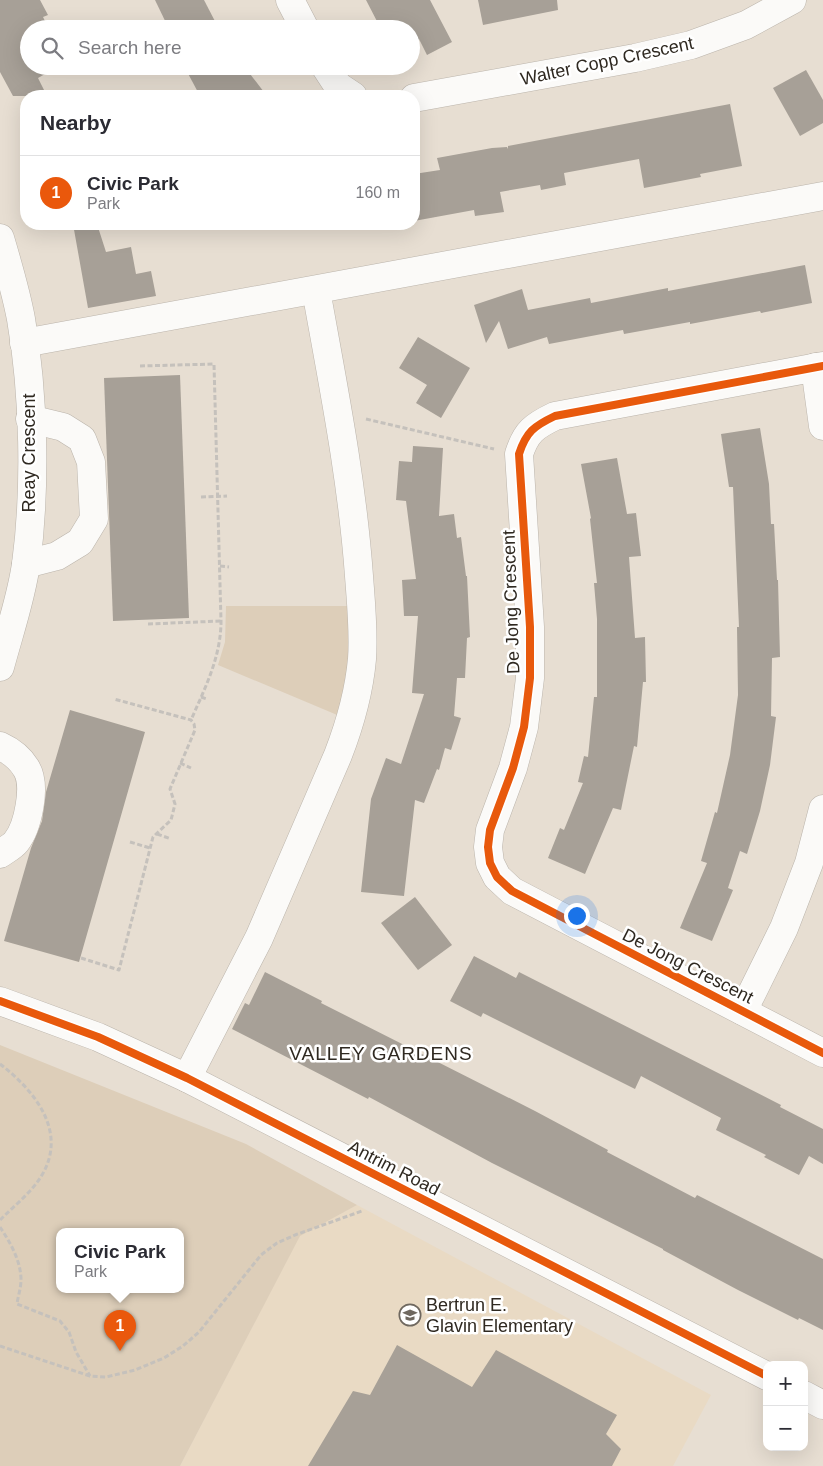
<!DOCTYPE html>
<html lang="en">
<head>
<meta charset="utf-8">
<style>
  :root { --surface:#fff; --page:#f2f2f3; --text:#2b2b33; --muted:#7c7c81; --line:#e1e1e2; --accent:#ea580c }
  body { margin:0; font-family:Helvetica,sans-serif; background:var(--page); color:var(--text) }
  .controls { position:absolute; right:15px; bottom:15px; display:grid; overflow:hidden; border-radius:10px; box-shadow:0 5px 20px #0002 }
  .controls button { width:45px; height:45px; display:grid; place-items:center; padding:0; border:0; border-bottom:1px solid var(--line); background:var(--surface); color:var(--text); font:25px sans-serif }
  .you { position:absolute; left:576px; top:915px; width:18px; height:18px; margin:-12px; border:4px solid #fff; border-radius:50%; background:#1a73e8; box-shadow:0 0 0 8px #1a73e833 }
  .badge { display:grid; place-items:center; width:32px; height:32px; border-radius:50%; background:var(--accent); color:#fff; font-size:16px; font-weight:700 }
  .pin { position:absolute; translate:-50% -41px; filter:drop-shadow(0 1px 2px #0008) }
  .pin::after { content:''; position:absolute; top:26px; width:18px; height:15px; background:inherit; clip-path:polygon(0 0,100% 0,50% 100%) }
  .popup { position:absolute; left:56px; top:1228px; width:128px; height:65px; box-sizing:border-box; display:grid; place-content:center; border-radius:10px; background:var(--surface); filter:drop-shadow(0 1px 4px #0005); font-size:16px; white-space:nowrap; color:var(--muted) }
  .popup b { font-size:19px; color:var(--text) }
  .popup::after { content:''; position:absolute; left:50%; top:100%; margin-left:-10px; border:10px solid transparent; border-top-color:var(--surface) }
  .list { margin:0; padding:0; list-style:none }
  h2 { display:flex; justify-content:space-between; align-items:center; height:65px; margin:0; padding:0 20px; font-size:21px }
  h2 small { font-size:16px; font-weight:400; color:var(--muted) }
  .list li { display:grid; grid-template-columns:32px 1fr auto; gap:15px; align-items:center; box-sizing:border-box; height:75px; padding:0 20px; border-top:1px solid var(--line) }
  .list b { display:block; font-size:19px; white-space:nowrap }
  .list p { margin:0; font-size:16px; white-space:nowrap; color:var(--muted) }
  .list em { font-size:16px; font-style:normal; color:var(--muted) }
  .icon { flex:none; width:28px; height:28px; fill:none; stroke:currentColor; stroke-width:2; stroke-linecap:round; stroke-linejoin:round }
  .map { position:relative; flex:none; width:823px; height:1466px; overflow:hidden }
  .search { position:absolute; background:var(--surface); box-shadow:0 5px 20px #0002; left:20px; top:20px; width:400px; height:55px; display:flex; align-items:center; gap:12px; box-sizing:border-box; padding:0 18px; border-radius:28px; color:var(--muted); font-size:19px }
  .panel { position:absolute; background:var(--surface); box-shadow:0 5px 20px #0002; left:20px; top:90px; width:400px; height:140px; border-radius:20px }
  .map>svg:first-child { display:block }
</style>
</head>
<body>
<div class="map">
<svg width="823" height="1466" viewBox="0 0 823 1466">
  <rect width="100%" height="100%" fill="#e7ded2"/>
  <!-- built -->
  <path fill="#e9dac4" d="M357 1205 711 1395 673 1466H180L300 1235Z"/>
  <!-- green -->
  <g fill="#ddceb9" fill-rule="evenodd">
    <path d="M226 606H355L342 717 218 665 225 642Z"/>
    <path d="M0 1045 246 1144 357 1205 300 1236 180 1466H0ZM60 1232H180V1290H60Z"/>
  </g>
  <!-- building -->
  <g fill="#a7a097">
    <path d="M0 0H40L48 15 43 17 49 29H29V66H59L38 78 47 96H13L0 72Z"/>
    <path d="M155 0H204L219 29H169Z"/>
    <path d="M366 0H430L452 42 427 55 419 39 411 43V29H381Z"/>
    <path d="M478 0H557L558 10 483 25Z"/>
    <path d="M184 66H244L267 96H200Z"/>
    <path d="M806 70 823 100V123L800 136 773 88Z"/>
    <path d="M730 104 742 166 700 174 701 177 644 188 639 159 564 173 566 185 541 190 540 185 500 192 504 212 475 216 474 210 414 221V174L440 170 437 158 492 148 507 147 508 149V146Z"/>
    <path d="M73 224H97L106 252 131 247 136 274 151 271 156 296 88 308Z"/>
    <path d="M805 265 812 303 761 313 760 311 690 324V322L624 334 623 330 549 344 547 337 508 349 499 321 486 343 474 305 522 289 528 310 590 298 591 303 668 288V291Z"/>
    <path d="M418 337 470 368 441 418 416 403 427 385 399 368Z"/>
    <path d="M180 375 189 618 113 621 104 378Z"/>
    <path d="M760 428 769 484 771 524H774L777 580H778L780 657 772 658 771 716 776 717 770 765 760 811 747 854 740 851 728 888 733 890 712 941 680 928 707 863 701 861 715 812 717 813 730 755 738 695 737 627H739L733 487H729L721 434Z"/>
    <path d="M413 446 443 448 439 516 454 514 457 538 461 537 466 576H467L470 637 467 638 465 678H457L454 716 461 718 451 750 445 748 439 770 437 769 424 803 415 800 404 896 361 892 371 799 386 758 401 764 424 694 412 693 418 616H404L402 580 416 579 406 501 396 500 399 461 412 462Z"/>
    <path d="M617 458 627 514 636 513 641 556 629 557 635 638 645 637 646 682H643L637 747 634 746 621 810 613 808 585 874 548 858 560 828 564 830 583 783 578 782 584 756 588 757 594 697H597V619L594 583H597L590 519 591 518 581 464Z"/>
    <path d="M70 710 145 732 79 962 4 941 31 848 42 821 46 792Z"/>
    <path d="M415 897 452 945 418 970 381 923Z"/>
    <path d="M474 956 516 978 519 972 781 1105 780 1107 823 1129V1164L809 1156 799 1175 764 1157 766 1155 716 1130 721 1118 641 1076 635 1089 483 1013 481 1017 450 1001Z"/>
    <path d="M265 972 322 1001 321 1003 535 1111 608 1150 607 1152 695 1198 697 1195 823 1259V1330L799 1318 798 1320 738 1290 663 1250V1249L492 1163 369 1097 368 1099 232 1029 245 1003 249 1005Z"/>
    <path d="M397 1345 472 1387 496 1350 617 1415 606 1434 621 1449 612 1466H308L353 1391 370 1395Z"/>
  </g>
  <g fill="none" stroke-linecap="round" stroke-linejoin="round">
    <!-- minor casing -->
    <g stroke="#bbb4ab" stroke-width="29">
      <g id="minor">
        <path d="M290 0 305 29"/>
        <path d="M325 66 338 86 353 96"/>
        <path d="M414 98 635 58 691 45 746 25 792 0"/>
        <path d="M0 238C8 265 16 292 21 319 34 394 36 489 26 564 21 599 9 633 0 667"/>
        <path d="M24 343 823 196"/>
        <path d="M823 366 555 416C534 426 526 432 519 454L530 627V678L524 727 513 768 490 830 488 847 490 863 497 877 512 891 823 1053"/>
        <path d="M815 367 823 426"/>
        <path d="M26 564 57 556 80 542 94 519 91 462 82 439 63 427 30 419"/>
        <path d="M0 746C11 751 20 758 26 768 37 785 28 827 16 842 12 847 5 850 0 854"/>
        <path d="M0 1001 98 1037 187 1078 767 1376"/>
        <path d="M743 1011 784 928 809 863 823 809"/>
        <path d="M187 1078 259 938 338 755C350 724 359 693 362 659 364 632 361 603 359 576 352 479 333 385 316 290"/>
        <path d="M804 1395 823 1405"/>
      </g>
    </g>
    <!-- path -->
    <g stroke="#c5c1bc" stroke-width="3" stroke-dasharray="5 2.5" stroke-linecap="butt">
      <path d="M140 366 214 364 221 621C221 657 205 688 191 720"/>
      <path d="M366 419 494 449"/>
      <path d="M201 497 227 496"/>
      <path d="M220 566 229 567"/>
      <path d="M148 624 221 621"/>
      <path d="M201 697 207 699"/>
      <path d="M180 763 191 768"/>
      <path d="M157 834 171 839"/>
      <path d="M130 842 150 848"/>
      <path d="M81 958 119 970 153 837 171 820 175 804 170 789 195 730 194 724 191 720 114 699"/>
      <path d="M0 1064C34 1090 68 1131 42 1175 32 1192 14 1206 0 1220"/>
      <path d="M0 1227C10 1242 21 1261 21 1280 21 1288 18 1296 17 1304L60 1321 69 1332 76 1352 90 1376"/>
      <path d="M0 1346 90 1376 106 1377 135 1370 164 1358 183 1346 199 1332 261 1255 277 1243 295 1235 362 1211"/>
    </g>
    <!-- minor -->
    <use href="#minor" stroke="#fbfaf8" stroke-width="28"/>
    <!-- cycleway casing -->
    <g stroke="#fff" stroke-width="11">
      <g id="cycleway">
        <path d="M823 366 555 416C534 426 526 432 519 454L530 627V678L524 727 513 768 490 830 488 847 490 863 497 877 512 891 823 1053"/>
        <path d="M0 1001 98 1037 187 1078 767 1376"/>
      </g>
    </g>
    <!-- cycleway -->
    <use href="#cycleway" stroke="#e8590c" stroke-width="8"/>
  </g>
  <!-- icons -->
  <defs>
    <g id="school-ring" transform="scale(1.125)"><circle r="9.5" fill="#fff" stroke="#6f685f" stroke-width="1.5"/><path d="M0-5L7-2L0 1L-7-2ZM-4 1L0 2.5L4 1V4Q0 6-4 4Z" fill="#6f685f"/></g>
  </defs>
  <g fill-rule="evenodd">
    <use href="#school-ring" x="410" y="1315"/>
  </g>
  <g text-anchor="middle" stroke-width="5" stroke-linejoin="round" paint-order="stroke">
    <!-- street labels -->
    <g font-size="18" fill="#2f2921" stroke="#fff">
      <text transform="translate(607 61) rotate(-12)" y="6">Walter Copp Crescent</text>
      <text transform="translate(29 453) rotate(-90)" y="6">Reay Crescent</text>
      <text transform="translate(511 602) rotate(-92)" y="6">De Jong Crescent</text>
      <text transform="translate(688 966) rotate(27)" y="6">De Jong Crescent</text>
      <text transform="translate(394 1168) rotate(27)" y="6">Antrim Road</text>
    </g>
    <!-- poi labels -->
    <g font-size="18" fill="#2f2921" stroke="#fff" text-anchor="start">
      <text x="426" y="1311">Bertrun E.<tspan x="426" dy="21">Glavin Elementary</tspan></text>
    </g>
    <!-- neighbourhood labels -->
    <g font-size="19" letter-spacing="1" fill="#2f2921" stroke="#fff">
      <text x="381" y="1060">VALLEY GARDENS</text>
    </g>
  </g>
</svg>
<div class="controls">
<button>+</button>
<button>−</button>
</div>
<div class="you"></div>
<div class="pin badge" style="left:120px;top:1351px">1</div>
<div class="popup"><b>Civic Park</b>Park</div>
<div class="search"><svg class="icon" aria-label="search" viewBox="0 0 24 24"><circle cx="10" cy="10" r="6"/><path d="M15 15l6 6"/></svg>Search here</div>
<section class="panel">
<h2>Nearby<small></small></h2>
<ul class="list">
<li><span class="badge">1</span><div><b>Civic Park</b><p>Park</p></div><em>160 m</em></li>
</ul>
</section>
</div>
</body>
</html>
